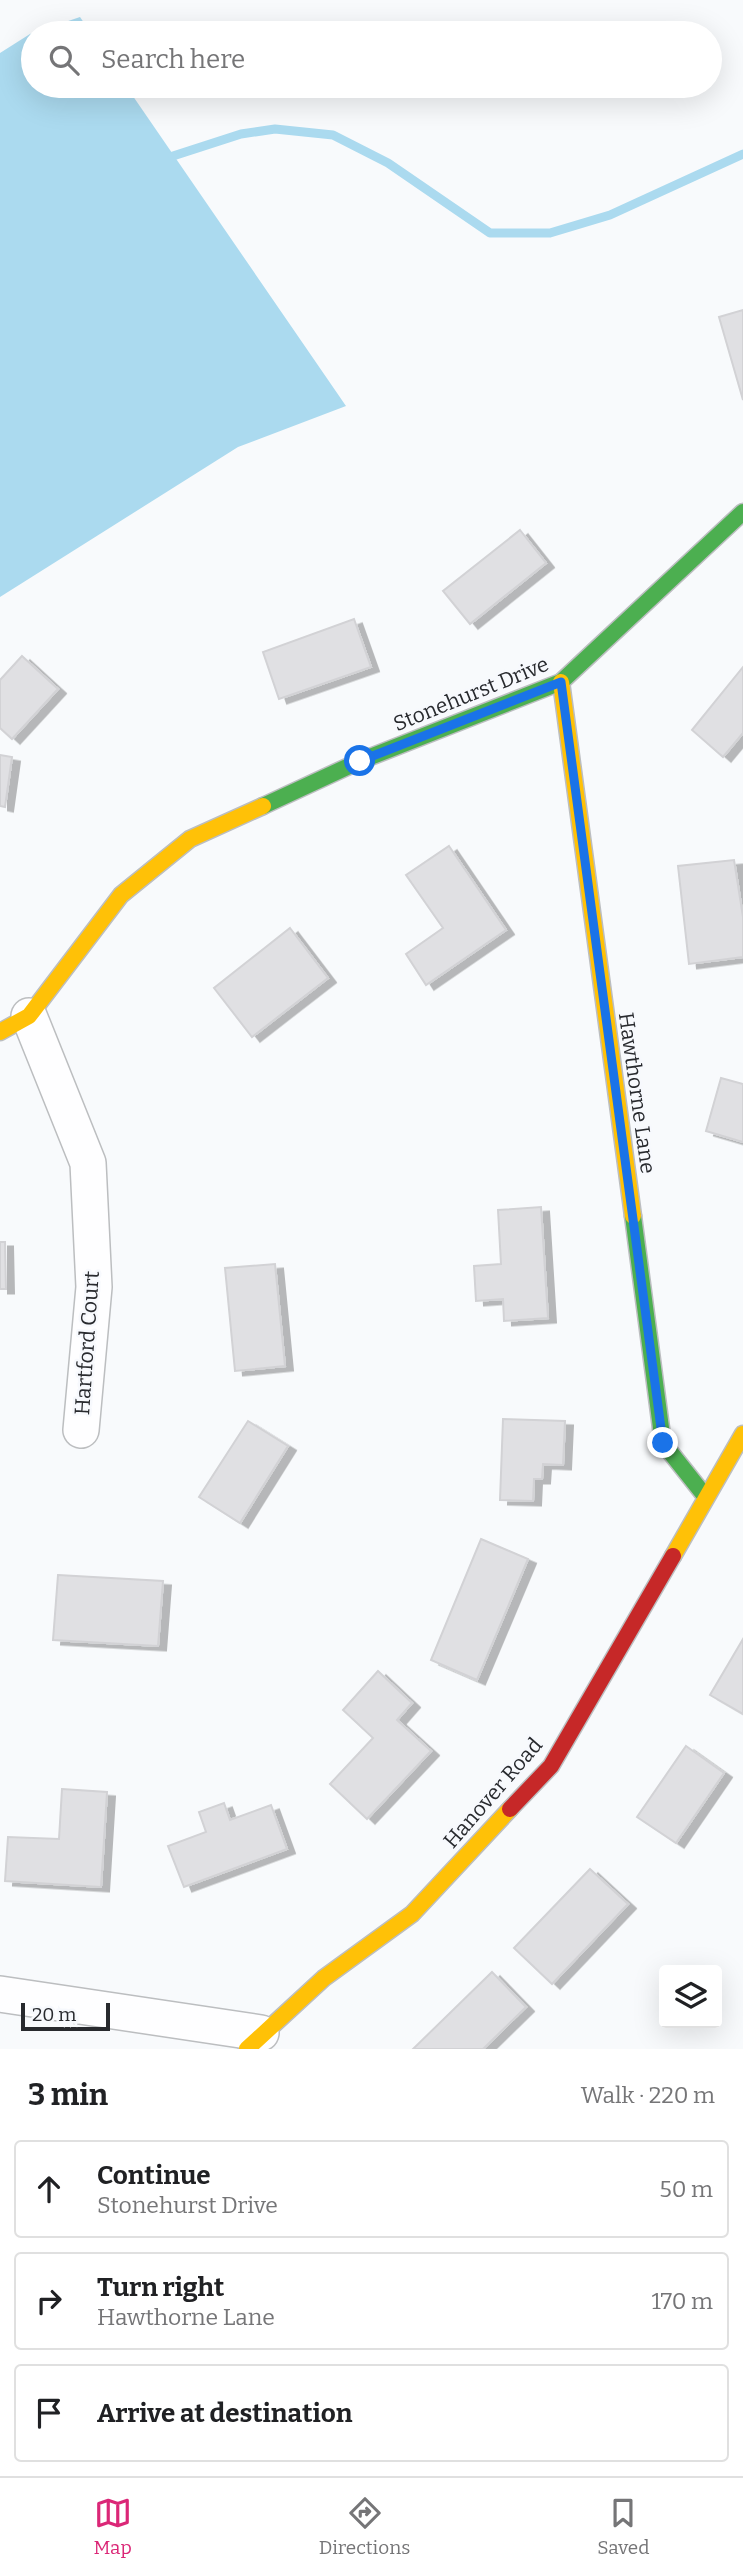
<!DOCTYPE html>
<html lang="en">
<head>
<meta charset="utf-8">
<style>
  :root { --surface:#fff; --page:#f6f6f6; --text:#202124; --muted:#757577; --line:#e0e0e0; --accent:#db2777 }
  body { margin:0; font-family:Bitter,serif; background:var(--page); color:var(--text) }
  .controls { position:absolute; right:21px; bottom:21px; display:grid; overflow:hidden; border-radius:7px; box-shadow:0 7px 28px #0002 }
  .controls button { width:63px; height:63px; display:grid; place-items:center; padding:0; border:0; border-bottom:2px solid var(--line); background:var(--surface); color:var(--text); font:35px sans-serif }
  .scale { position:absolute; left:21px; bottom:18px; width:89px; box-sizing:border-box; padding-left:7px; border:4px solid #282a2e; border-top:0; font-size:19px; line-height:24px; white-space:nowrap; color:#282a2e; -webkit-text-stroke:5px #f7f9fd; paint-order:stroke }
  .stop { position:absolute; width:21px; height:21px; margin:-16px; border:5px solid #1a73e8; border-radius:50%; background:#fff }
  .stop.end { background:#1a73e8; border-color:#fff; box-shadow:0 2px 7px #0008 }
  .list { margin:0; padding:0; list-style:none }
  h2 { display:flex; justify-content:space-between; align-items:center; height:91px; margin:0; padding:0 28px; font-size:30px }
  h2 small { font-size:23px; font-weight:400; color:var(--muted) }
  .list li { display:grid; grid-template-columns:46px 1fr auto; gap:21px; align-items:center; box-sizing:border-box; height:98px; margin:0 14px 14px; padding:0 14px; border:2px solid var(--line); border-radius:7px }
  .list b { display:block; font-size:26px; white-space:nowrap }
  .list p { margin:0; font-size:23px; white-space:nowrap; color:var(--muted) }
  .list em { font-size:23px; font-style:normal; color:var(--muted) }
  .icon { flex:none; width:38px; height:38px; fill:none; stroke:currentColor; stroke-width:2; stroke-linecap:round; stroke-linejoin:round }
  .map { position:relative; flex:none; width:743px; height:2049px; overflow:hidden }
  .search { position:absolute; background:var(--surface); box-shadow:0 7px 28px #0002; left:21px; right:21px; top:21px; height:77px; display:flex; align-items:center; gap:18px; box-sizing:border-box; padding:0 24px; border-radius:38px; color:var(--muted); font-size:26px }
  .sheet { height:427px; background:var(--surface) }
  nav { display:flex; justify-content:space-around; align-items:center; box-sizing:border-box; height:98px; border-top:2px solid var(--line); background:var(--surface); font-size:19px; color:var(--muted) }
  nav a { display:grid; justify-items:center; gap:4px }
  nav .on { color:var(--accent) }
  .map>svg:first-child { display:block }
</style>
</head>
<body>
<div class="map">
<svg width="743" height="2049" viewBox="0 0 743 2049">
  <defs>
    <filter id="shadow"><feDropShadow dx="8" dy="4.5" stdDeviation="0" flood-color="#0004"/></filter>
  </defs>
  <rect width="100%" height="100%" fill="#f8fafc"/>
  <!-- water -->
  <path fill="#abdaef" d="M80 17 91 33H33V86H126L346 406 238 447 0 597V53L30 34Z"/>
  <g fill="none" stroke-linecap="round" stroke-linejoin="round">
    <!-- stream -->
    <path stroke="#abdaef" stroke-width="9" d="M173 156 241 134 275 129 333 135 388 163 490 233H550L610 215 743 154"/>
  </g>
  <!-- building -->
  <g fill="#e0e0e3" stroke="#d2d2d5" stroke-width="2" filter="url(#shadow)">
    <path d="M743 310V400L719 317Z"/>
    <path d="M520 530 546 563 470 624 443 591Z"/>
    <path d="M354 619 371 667 279 699 263 652Z"/>
    <path d="M22 656 58 689 12 739 0 728V680Z"/>
    <path d="M743 667V733L723 757 692 730Z"/>
    <path d="M0 755 12 757 5 807 0 806Z"/>
    <path d="M449 846 506 930 426 985 406 954 443 928 406 875Z"/>
    <path d="M734 860 743 917V957L689 964 678 866Z"/>
    <path d="M290 928 328 978 252 1037 214 988Z"/>
    <path d="M721 1078 743 1084V1142L706 1131Z"/>
    <path d="M541 1207 548 1318 504 1321 503 1299 476 1301 474 1266 501 1264 498 1210Z"/>
    <path d="M0 1242H5L6 1289H0Z"/>
    <path d="M275 1264 285 1366 235 1371 225 1268Z"/>
    <path d="M503 1419 565 1421 563 1465 543 1464 542 1479H534L533 1501 500 1500Z"/>
    <path d="M248 1421 288 1446 240 1523 199 1497Z"/>
    <path d="M481 1539 528 1559 477 1680 431 1660Z"/>
    <path d="M58 1575 163 1581 158 1646 53 1640Z"/>
    <path d="M743 1639V1714L710 1695Z"/>
    <path d="M378 1671 412 1703 397 1720 431 1751 367 1819 330 1784 373 1738 343 1710Z"/>
    <path d="M686 1746 724 1773 676 1843 637 1817Z"/>
    <path d="M62 1789 107 1792 101 1887 5 1881 8 1837 59 1839Z"/>
    <path d="M224 1803 230 1820 271 1805 287 1849 184 1887 168 1846 206 1832 199 1812Z"/>
    <path d="M590 1869 628 1904 552 1984 514 1948Z"/>
    <path d="M492 1972 526 2007 483 2049H413Z"/>
  </g>
  <g fill="none" stroke-linecap="round" stroke-linejoin="round">
    <!-- street casing -->
    <g stroke="#bcbec0" stroke-width="38">
      <g id="street">
        <path d="M29 1016 88 1163 94 1287 81 1430"/>
        <path d="M0 1994 261 2033"/>
      </g>
    </g>
    <!-- fast casing -->
    <g stroke="#bcbec0" stroke-width="19">
      <g id="fast">
        <path d="M263 806 360 761 561 682 743 512"/>
        <path d="M633 1216 663 1443 705 1496"/>
      </g>
    </g>
    <!-- slow casing -->
    <g stroke="#bcbec0" stroke-width="19">
      <g id="slow">
        <path d="M561 682 633 1216"/>
        <path d="M0 1032 29 1016 121 895 190 839 263 806"/>
        <path d="M673 1556 743 1434"/>
        <path d="M247 2049 324 1978 412 1914 510 1809"/>
      </g>
    </g>
    <!-- jam casing -->
    <g stroke="#bcbec0" stroke-width="19">
      <path id="jam" d="M510 1809 551 1766 673 1556"/>
    </g>
    <!-- street -->
    <use href="#street" stroke="#fefeff" stroke-width="35"/>
    <!-- fast -->
    <use href="#fast" stroke="#4caf50" stroke-width="16"/>
    <!-- slow -->
    <use href="#slow" stroke="#ffc107" stroke-width="16"/>
    <!-- jam -->
    <use href="#jam" stroke="#c62828" stroke-width="16"/>
  </g>
  <g fill="none" stroke-linecap="round" stroke-linejoin="round">
    <!-- route -->
    <path stroke="#1a73e8" stroke-width="9" d="M360 761 561 682 663 1443"/>
  </g>
  <g text-anchor="middle" stroke-width="5" stroke-linejoin="round" paint-order="stroke">
    <!-- street labels -->
    <g font-size="21" fill="#282a2e" stroke="#f7f9fd">
      <text transform="translate(471 694) rotate(-22)" y="7">Stonehurst Drive</text>
      <text transform="translate(637 1093) rotate(82)" y="7">Hawthorne Lane</text>
      <text transform="translate(87 1343) rotate(-86)" y="7">Hartford Court</text>
      <text transform="translate(493 1793) rotate(-49)" y="7">Hanover Road</text>
    </g>
  </g>
</svg>
<div class="controls">
<button><svg class="icon" aria-label="layers" viewBox="0 0 24 24"><path d="M12 4l9 5-9 5-9-5zM3 14l9 5 9-5"/></svg></button>
</div>
<div class="scale">20 m</div>
<div class="stop" style="left:360px;top:761px"></div>
<div class="stop end" style="left:663px;top:1443px"></div>
<div class="search"><svg class="icon" aria-label="search" viewBox="0 0 24 24"><circle cx="10" cy="10" r="6"/><path d="M15 15l6 6"/></svg>Search here</div>
</div>
<section class="sheet">
<h2>3 min<small>Walk · 220 m</small></h2>
<ul class="list">
<li><svg class="icon" aria-label="ahead" viewBox="0 0 24 24"><path d="M12 20V5M6 11l6-6 6 6"/></svg><div><b>Continue</b><p>Stonehurst Drive</p></div><em>50 m</em></li>
<li><svg class="icon" aria-label="right" viewBox="0 0 24 24"><path d="M7 20v-9h11M14 6l5 5-5 5"/></svg><div><b>Turn right</b><p>Hawthorne Lane</p></div><em>170 m</em></li>
<li><svg class="icon" aria-label="arrive" viewBox="0 0 24 24"><path d="M6 21V4h12l-3 4 3 4H6"/></svg><div><b>Arrive at destination</b></div></li>
</ul>
</section>
<nav>
<a class="on"><svg class="icon" aria-label="map" viewBox="0 0 24 24"><path d="M3 6l6-2 6 2 6-2v14l-6 2-6-2-6 2zM9 4v14M15 6v14"/></svg>Map</a>
<a><svg class="icon" aria-label="directions" viewBox="0 0 24 24"><path d="M12 3l9 9-9 9-9-9zM9 14v-3h6M13 9l2 2-2 2"/></svg>Directions</a>
<a><svg class="icon" aria-label="saved" viewBox="0 0 24 24"><path d="M7 4h10v16l-5-4-5 4z"/></svg>Saved</a>
</nav>
</body>
</html>
